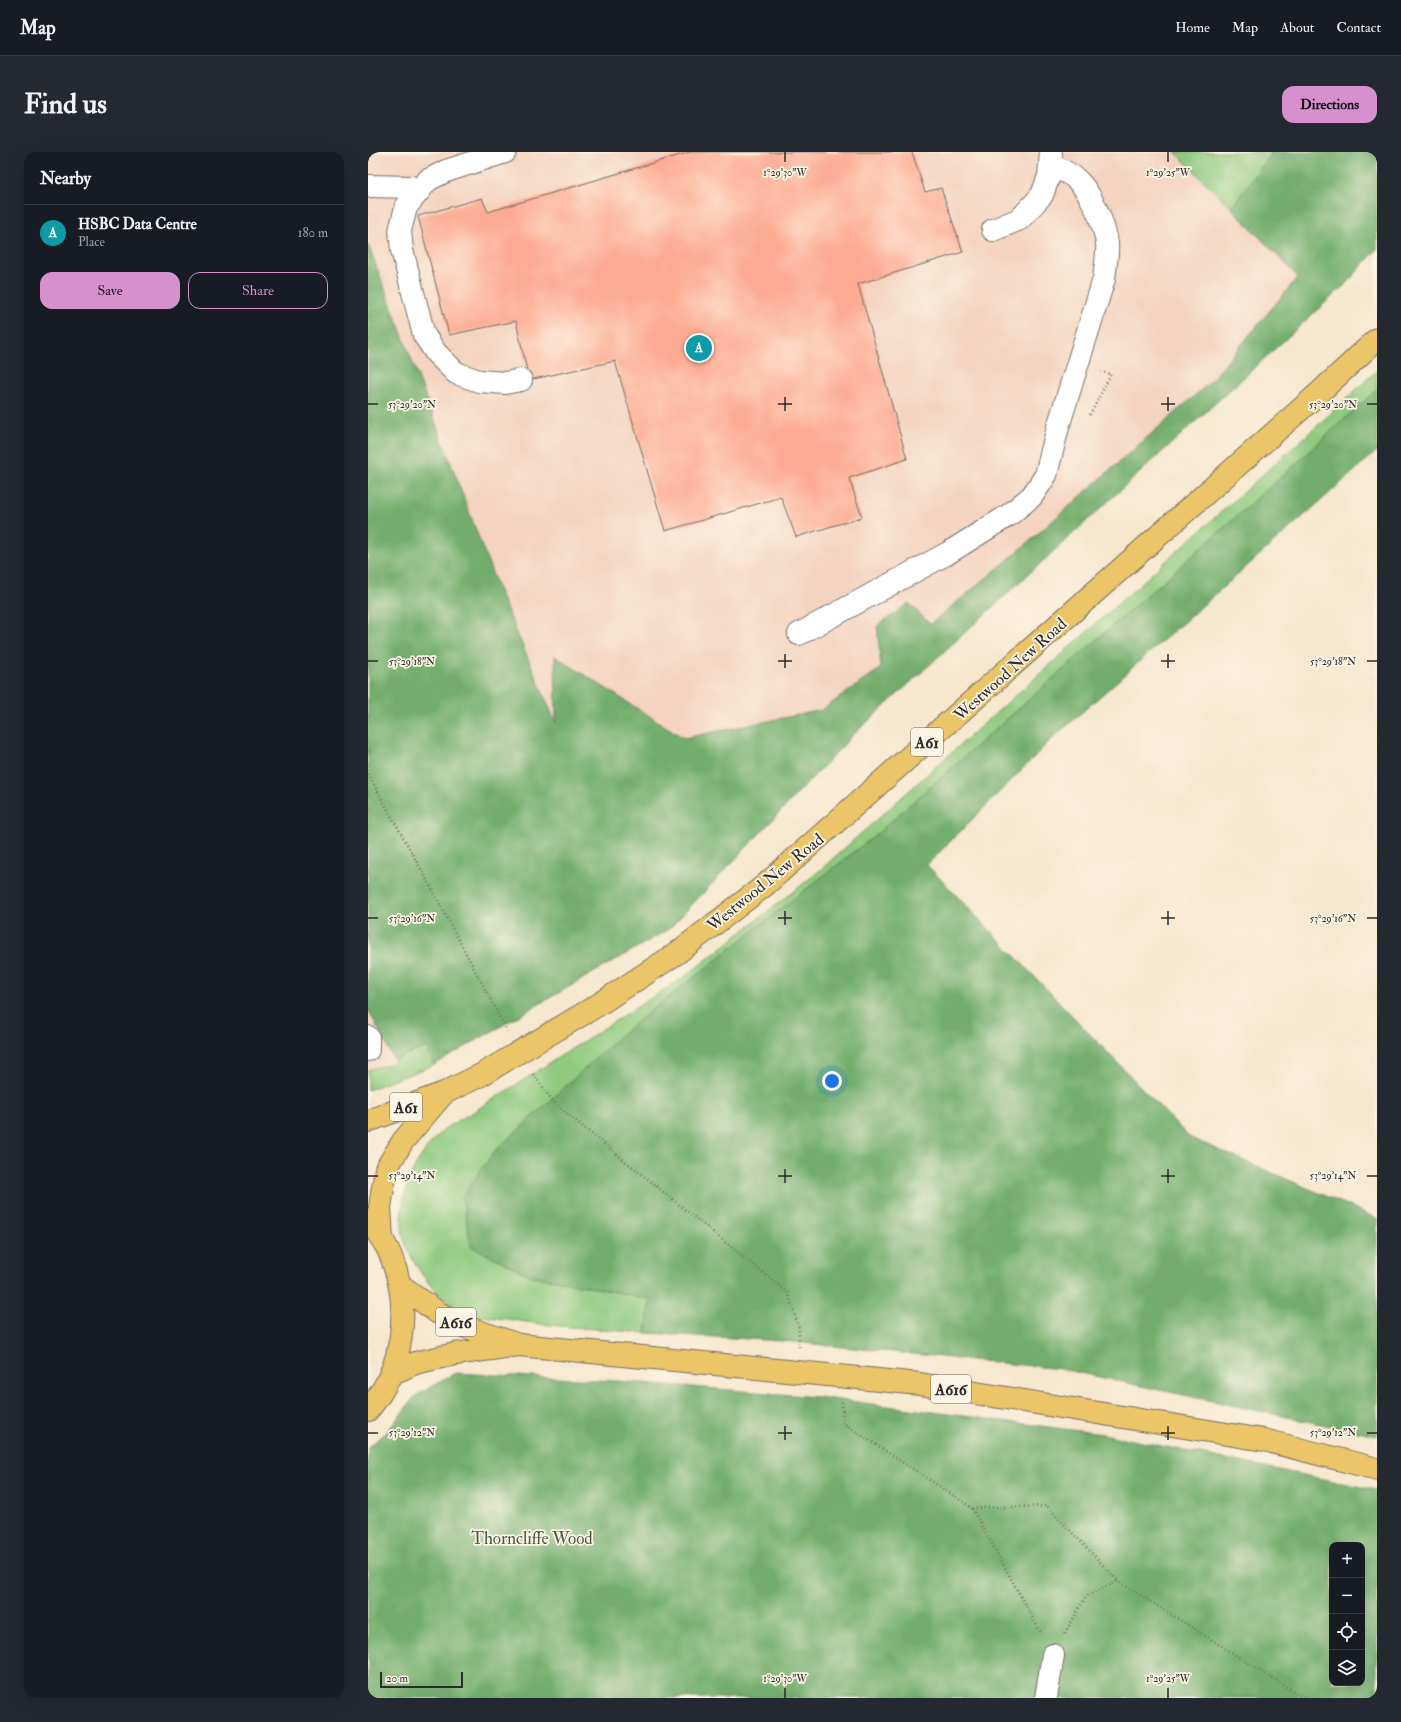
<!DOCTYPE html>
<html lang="en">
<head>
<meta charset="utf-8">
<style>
  :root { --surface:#171b24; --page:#242831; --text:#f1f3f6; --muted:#9ea1a6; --line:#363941; --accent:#d690ce }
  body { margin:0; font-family:"IM FELL Double Pica",serif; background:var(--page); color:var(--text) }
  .controls { position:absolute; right:12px; bottom:12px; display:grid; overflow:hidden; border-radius:8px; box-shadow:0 4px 16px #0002 }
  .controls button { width:36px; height:36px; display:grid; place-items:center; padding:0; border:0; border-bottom:1px solid var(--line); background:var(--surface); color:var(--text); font:20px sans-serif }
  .scale { position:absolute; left:12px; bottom:10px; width:83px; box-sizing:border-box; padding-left:4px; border:2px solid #2b2b2b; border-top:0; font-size:11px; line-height:14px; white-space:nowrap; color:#2b2b2b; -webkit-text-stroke:3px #fcf5e5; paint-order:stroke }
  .you { position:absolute; left:464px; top:929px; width:14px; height:14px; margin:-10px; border:3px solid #fff; border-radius:50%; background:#1a73e8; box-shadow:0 0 0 6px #1a73e833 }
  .badge { display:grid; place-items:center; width:26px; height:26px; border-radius:50%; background:var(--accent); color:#fff; font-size:13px; font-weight:700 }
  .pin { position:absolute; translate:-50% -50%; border:2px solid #fff; box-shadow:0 1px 4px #0006 }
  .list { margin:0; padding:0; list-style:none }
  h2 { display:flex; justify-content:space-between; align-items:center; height:52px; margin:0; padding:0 16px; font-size:17px }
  h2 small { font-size:13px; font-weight:400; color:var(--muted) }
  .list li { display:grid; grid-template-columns:26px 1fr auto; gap:12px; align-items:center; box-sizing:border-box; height:56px; padding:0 16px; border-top:1px solid var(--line) }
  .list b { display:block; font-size:15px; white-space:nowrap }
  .list p { margin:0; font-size:13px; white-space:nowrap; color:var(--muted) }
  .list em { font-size:13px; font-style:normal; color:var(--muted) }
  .actions { display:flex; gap:8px; padding:12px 16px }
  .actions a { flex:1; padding:9px 0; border:1px solid var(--accent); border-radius:12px; text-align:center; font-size:14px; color:var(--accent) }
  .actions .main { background:var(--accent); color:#111 }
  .icon { flex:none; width:22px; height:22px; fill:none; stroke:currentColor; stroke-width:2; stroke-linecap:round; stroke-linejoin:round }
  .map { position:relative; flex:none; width:1009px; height:1546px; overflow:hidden; border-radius:12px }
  header { display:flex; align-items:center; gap:24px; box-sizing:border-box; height:56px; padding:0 20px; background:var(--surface); border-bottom:1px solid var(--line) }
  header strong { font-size:19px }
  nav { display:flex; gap:22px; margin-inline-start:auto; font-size:14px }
  .intro { display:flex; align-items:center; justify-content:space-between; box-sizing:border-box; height:96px; padding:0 24px }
  h1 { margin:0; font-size:28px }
  .button { padding:10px 18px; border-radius:12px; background:var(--accent); color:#111; font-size:14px; font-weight:700 }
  main { display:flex; gap:24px; padding:0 24px }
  aside { flex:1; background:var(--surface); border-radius:12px; box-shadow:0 4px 16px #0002 }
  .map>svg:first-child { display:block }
</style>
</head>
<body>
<header>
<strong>Map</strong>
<nav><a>Home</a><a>Map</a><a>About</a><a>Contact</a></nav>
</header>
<div class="intro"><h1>Find us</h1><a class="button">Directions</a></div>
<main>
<aside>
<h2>Nearby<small></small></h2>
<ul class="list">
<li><span class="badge" style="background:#0f9aa8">A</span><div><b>HSBC Data Centre</b><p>Place</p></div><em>180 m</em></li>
</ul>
<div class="actions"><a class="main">Save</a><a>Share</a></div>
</aside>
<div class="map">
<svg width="1009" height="1546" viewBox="0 0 1009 1546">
  <rect width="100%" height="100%" fill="#fcf5e5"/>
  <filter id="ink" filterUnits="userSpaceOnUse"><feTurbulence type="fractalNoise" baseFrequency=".025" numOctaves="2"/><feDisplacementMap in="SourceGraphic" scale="8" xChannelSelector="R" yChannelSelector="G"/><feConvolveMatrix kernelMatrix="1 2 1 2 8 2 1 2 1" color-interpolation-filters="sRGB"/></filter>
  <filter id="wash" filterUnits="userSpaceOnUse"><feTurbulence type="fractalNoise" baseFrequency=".012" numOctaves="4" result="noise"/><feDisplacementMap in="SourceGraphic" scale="16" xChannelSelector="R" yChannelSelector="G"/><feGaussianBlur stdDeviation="0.9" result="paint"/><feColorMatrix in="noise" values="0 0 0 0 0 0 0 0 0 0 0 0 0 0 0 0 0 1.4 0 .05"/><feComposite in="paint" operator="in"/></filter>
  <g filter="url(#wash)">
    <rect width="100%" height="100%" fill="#f6e7ce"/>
    <!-- built -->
    <g fill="#f4d3c0">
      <path d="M0 0H905L863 56 930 125 842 230 647 402 562 472 509 474 513 516 454 558 315 586 188 505 189 573 131 439 0 92Z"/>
      <path d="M0 857 26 908 66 913 0 938Z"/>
    </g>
    <!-- green -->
    <g fill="#8ec97e" stroke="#5c7a54">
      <path d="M807 0H905L863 56Z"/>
      <path d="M1009 218V237L919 320 510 681 260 877 127 1000 282 1147 278 1181C232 1177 185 1175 139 1167 128 1166 115 1165 104 1162 80 1155 62 1136 50 1116 44 1106 37 1095 35 1083 28 1043 49 998 81 974 90 968 101 963 110 957L319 823 450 720 947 276Z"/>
      <path d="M58 895 66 913 0 938V918L26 911V908Z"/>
    </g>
    <!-- forest -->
    <g fill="#72ad6d" stroke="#4e6c4c" fill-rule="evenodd">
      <path d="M905 0H1009V97L980 130 486 582 301 777 66 913 58 895 26 908 0 857V92L131 439 188 571 187 504 316 586 454 558 513 516 509 474 541 451 562 472 647 402 842 230 930 125 863 56Z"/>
      <path d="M1009 237V299L685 586 559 713 821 985 1009 1066V1284L693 1217 415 1189 278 1181 282 1147 160 1123 103 1094 94 1045 125 1001 260 877 510 681 919 320Z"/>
      <path d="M87 1221 249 1229 450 1245 735 1282 1009 1338V1546H0V1295L18 1281 47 1244ZM964 1393H994V1531H964Z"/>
    </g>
    <g id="blocks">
      <!-- building -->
      <path fill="#fdaa92" d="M322 0H544L557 40 573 36 595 100 490 132 539 307 481 326 494 365 428 385 413 345 297 379 247 209 161 228 148 169 81 183 50 64 114 46 120 60Z"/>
    </g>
  </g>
  <g filter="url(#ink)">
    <use href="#blocks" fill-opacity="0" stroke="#726d64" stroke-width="1"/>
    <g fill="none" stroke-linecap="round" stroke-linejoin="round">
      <!-- minor casing -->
      <g stroke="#726d64" stroke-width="24">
        <g id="minor">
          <path d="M137 0 78 19 60 28 38 55 32 79 34 98 56 183 68 201 88 221 111 229 137 231 153 228"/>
          <path d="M0 34 43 35 51 39"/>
          <path d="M625 78 652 67 674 43 681 24 683 0"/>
          <path d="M431 482 580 401 641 363 664 344 678 323 690 275 736 127C737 116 740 103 739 91 736 71 722 38 707 26 700 20 691 17 683 13"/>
          <path d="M0 885V898"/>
          <path d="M678 1546 685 1503"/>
        </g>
      </g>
      <!-- highway casing -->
      <g stroke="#726d64" stroke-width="24">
        <g id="highway">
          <path d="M0 969 76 941 113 923 230 853 309 801 396 734 951 241 1009 187"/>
          <path d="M0 1068C10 1081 20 1094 25 1110 43 1159 35 1218 0 1258"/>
          <path d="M14 1087 12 1055 18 1017 35 989 75 942"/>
          <path d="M32 1133 69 1160 98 1175 148 1192"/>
          <path d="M23 1222 47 1211 87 1202 151 1193 552 1232 896 1288 1009 1317"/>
        </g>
      </g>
      <!-- path -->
      <g stroke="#726d64" stroke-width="2.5" stroke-dasharray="1 3" stroke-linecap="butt">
        <path d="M722 263 743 222 733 220"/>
        <path d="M0 622 60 730 139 879"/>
        <path d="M165 922 184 948 193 957 420 1141 431 1176V1195"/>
        <path d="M474 1250 475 1271 604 1356 673 1481"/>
        <path d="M604 1356 679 1354 750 1429"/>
        <path d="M697 1481 718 1444 750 1429 936 1546"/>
      </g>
      <!-- minor -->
      <use href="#minor" stroke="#fff" stroke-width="22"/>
      <!-- highway -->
      <use href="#highway" stroke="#edc569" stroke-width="22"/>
    </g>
  </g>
  <!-- ticks -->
  <path fill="none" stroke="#2b2b2b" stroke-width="1.5" d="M417 0V10M800 0V10M417 245V259M800 245V259M0 252H10M410 252H424M793 252H807M999 252H1009M417 502V516M800 502V516M0 509H10M410 509H424M793 509H807M999 509H1009M417 759V773M800 759V773M0 766H10M410 766H424M793 766H807M999 766H1009M417 1017V1031M800 1017V1031M0 1024H10M410 1024H424M793 1024H807M999 1024H1009M417 1274V1288M800 1274V1288M0 1281H10M410 1281H424M793 1281H807M999 1281H1009M417 1536V1546M800 1536V1546"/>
  <g text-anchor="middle" stroke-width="3.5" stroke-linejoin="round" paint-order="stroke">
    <!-- shield labels -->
    <g fill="#fcf5e5" stroke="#6a6863" stroke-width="1">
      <rect x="543" y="576" width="32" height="28" rx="3"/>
      <rect x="22" y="941" width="32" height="28" rx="3"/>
      <rect x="68" y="1156" width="40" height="28" rx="3"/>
      <rect x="563" y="1223" width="40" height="28" rx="3"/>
    </g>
    <g font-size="16" font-weight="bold" fill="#2b2b2b">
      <text x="559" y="596">A61</text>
      <text x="38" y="961">A61</text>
      <text x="88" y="1176">A616</text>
      <text x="583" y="1243">A616</text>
    </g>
    <!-- street labels -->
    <g font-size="17" fill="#2b2b2b" stroke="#fcf5e5">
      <text transform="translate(642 517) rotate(-42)" y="6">Westwood New Road</text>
      <text transform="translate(397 730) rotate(-39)" y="6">Westwood New Road</text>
    </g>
    <!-- park labels -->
    <g font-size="17" fill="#495a44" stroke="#fcf5e5">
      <text x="164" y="1392">Thorncliffe Wood</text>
    </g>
  </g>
  <g font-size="10" text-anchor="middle" fill="#2b2b2b" stroke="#fcf5e5" stroke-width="3.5" stroke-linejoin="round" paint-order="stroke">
    <text x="417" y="24">1°29'30"W</text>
    <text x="800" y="24">1°29'25"W</text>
    <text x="44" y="256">53°29'20"N</text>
    <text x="965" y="256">53°29'20"N</text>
    <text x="44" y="513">53°29'18"N</text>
    <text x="965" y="513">53°29'18"N</text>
    <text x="44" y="770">53°29'16"N</text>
    <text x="965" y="770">53°29'16"N</text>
    <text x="44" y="1027">53°29'14"N</text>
    <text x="965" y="1027">53°29'14"N</text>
    <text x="44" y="1284">53°29'12"N</text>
    <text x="965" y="1284">53°29'12"N</text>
    <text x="417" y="1530">1°29'30"W</text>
    <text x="800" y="1530">1°29'25"W</text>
  </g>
</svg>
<div class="controls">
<button>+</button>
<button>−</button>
<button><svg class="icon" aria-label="locate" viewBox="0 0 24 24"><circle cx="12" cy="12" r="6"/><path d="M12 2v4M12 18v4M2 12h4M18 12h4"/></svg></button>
<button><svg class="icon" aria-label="layers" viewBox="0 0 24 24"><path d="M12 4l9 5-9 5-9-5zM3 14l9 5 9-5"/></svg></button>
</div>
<div class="scale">20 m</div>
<div class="you"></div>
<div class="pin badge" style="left:331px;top:196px;background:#0f9aa8">A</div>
</div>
</main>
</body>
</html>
